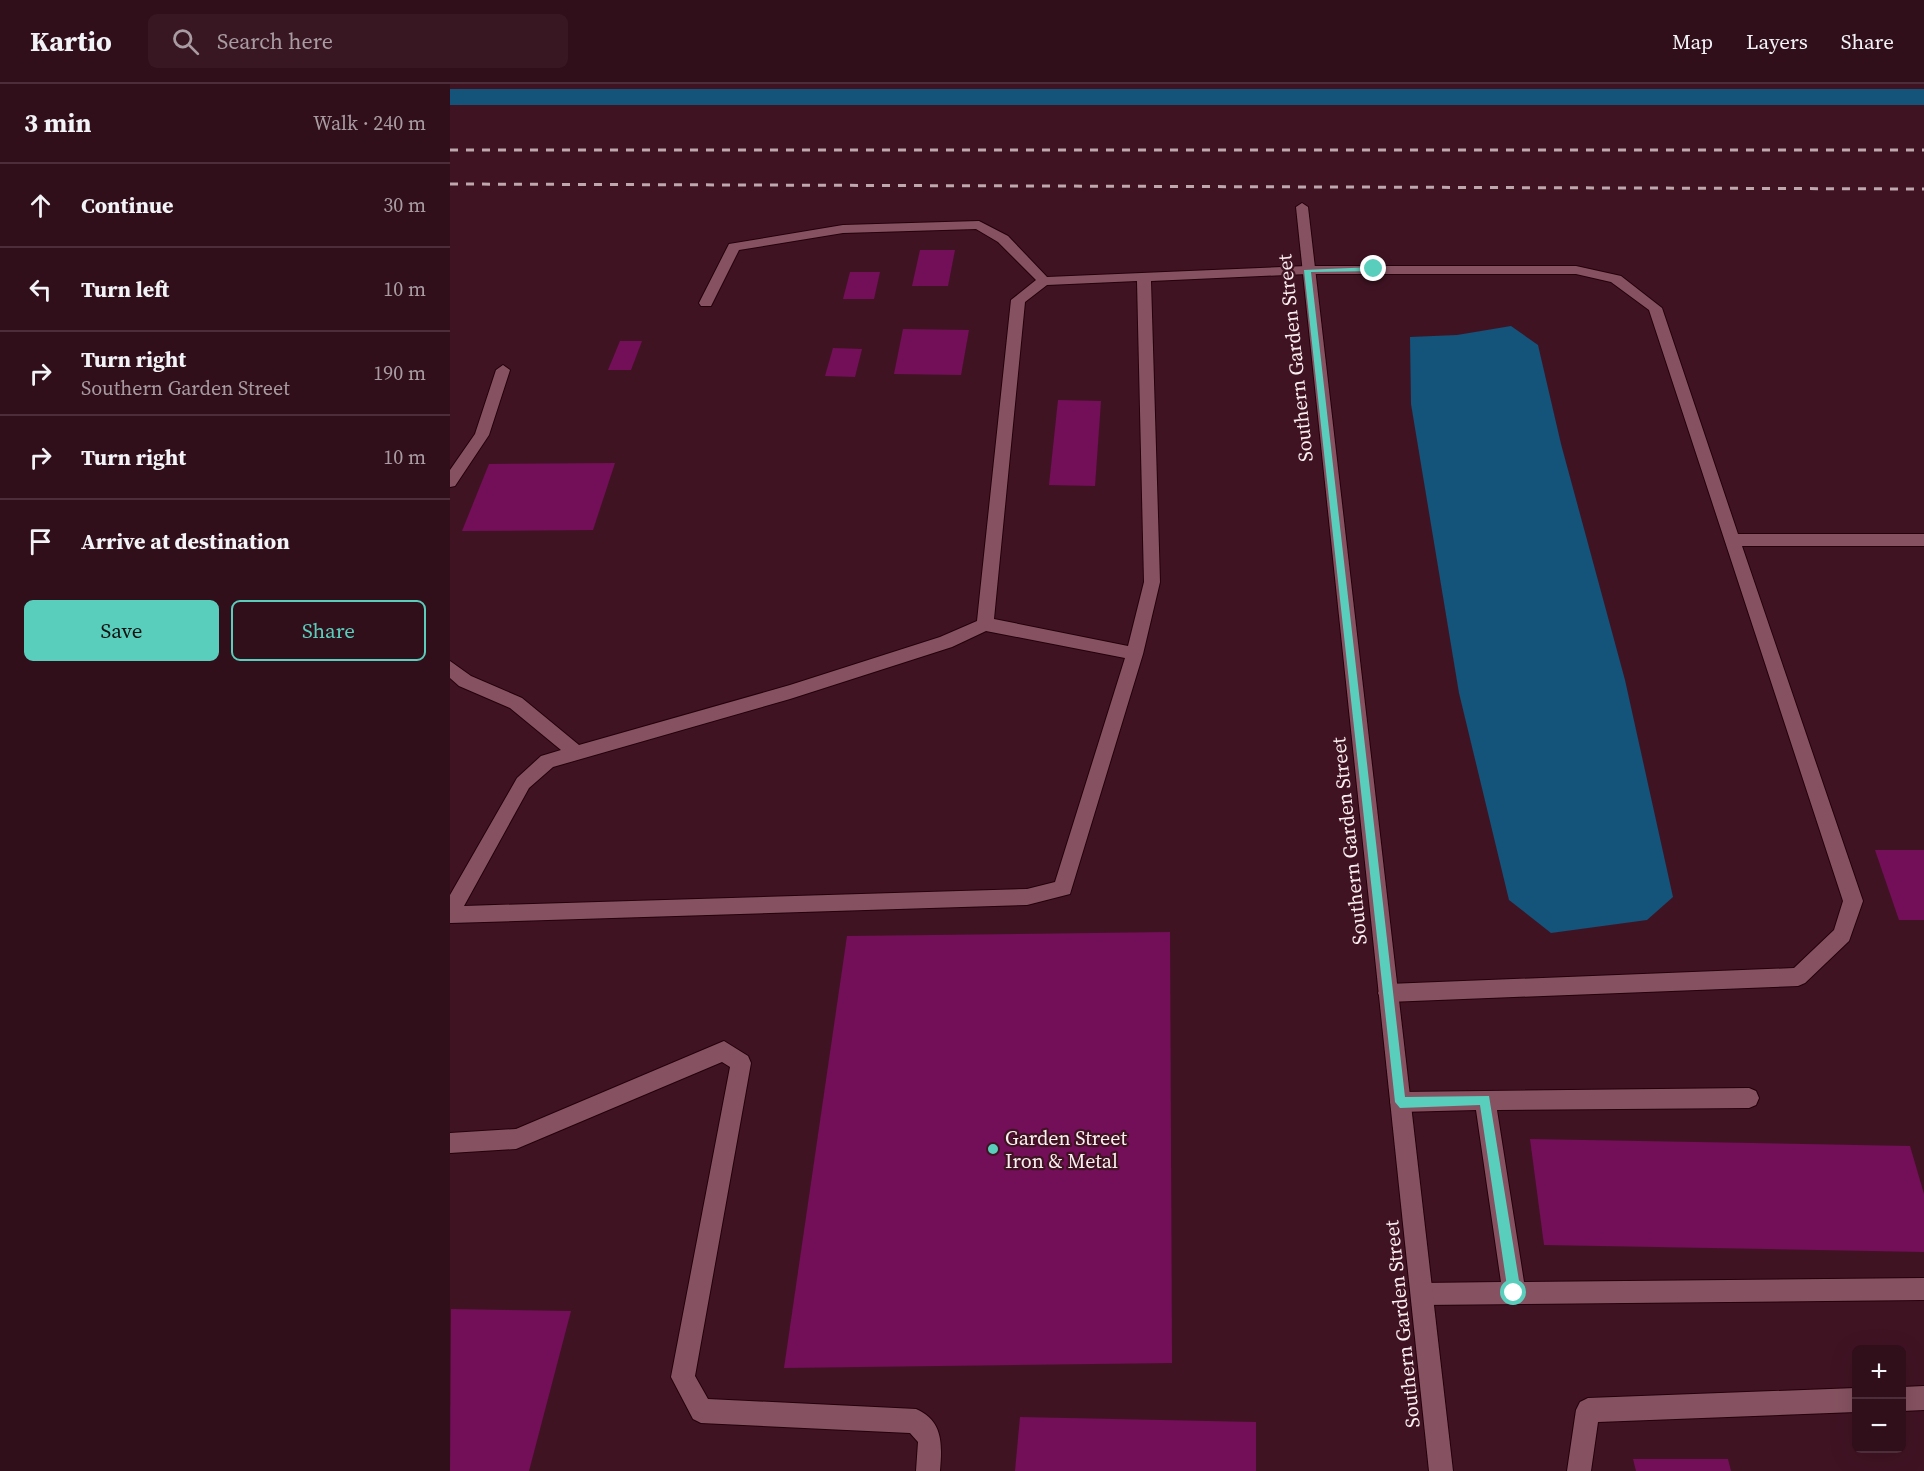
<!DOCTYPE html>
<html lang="en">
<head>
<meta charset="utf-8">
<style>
  :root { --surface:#300e1a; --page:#381723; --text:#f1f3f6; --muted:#a89ca2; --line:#4b2e39; --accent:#5acebc }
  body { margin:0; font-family:"Source Serif 4",serif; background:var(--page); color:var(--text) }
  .controls { position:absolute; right:18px; bottom:18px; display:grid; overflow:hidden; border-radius:9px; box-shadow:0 6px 24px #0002 }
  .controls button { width:54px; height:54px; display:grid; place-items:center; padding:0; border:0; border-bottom:2px solid var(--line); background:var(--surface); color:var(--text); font:30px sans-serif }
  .stop { position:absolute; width:18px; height:18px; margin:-14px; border:4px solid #5acebc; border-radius:50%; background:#fff }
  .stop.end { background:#5acebc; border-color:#fff; box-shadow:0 2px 6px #0008 }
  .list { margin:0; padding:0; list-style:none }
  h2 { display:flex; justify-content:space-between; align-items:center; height:78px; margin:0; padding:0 24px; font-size:26px }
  h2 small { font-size:20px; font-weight:400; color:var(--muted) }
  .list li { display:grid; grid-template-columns:39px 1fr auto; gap:18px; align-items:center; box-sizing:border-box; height:84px; padding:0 24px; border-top:2px solid var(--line) }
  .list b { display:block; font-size:22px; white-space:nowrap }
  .list p { margin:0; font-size:20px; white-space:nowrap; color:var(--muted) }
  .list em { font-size:20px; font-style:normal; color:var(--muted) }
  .actions { display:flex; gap:12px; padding:18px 24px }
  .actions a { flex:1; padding:14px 0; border:2px solid var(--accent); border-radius:9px; text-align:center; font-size:21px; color:var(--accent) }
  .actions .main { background:var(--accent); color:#111 }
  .icon { flex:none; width:33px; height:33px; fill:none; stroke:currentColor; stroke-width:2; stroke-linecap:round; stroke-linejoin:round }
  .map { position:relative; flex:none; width:1474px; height:1387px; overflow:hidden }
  header { display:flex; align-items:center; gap:36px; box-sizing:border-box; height:84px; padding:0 30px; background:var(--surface); border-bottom:2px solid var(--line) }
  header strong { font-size:28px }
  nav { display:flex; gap:33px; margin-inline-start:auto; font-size:21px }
  .search { width:420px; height:54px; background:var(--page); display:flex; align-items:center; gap:15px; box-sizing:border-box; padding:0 21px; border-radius:9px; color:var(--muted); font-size:22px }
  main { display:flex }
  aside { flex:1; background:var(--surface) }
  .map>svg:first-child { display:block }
</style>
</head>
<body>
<header>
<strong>Kartio</strong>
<div class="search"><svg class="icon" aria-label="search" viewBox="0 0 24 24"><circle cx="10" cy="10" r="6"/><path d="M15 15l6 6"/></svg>Search here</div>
<nav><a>Map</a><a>Layers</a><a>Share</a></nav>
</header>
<main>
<aside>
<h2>3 min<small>Walk · 240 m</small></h2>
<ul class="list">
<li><svg class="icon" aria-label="ahead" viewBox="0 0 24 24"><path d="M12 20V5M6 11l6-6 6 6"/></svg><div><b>Continue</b></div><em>30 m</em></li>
<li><svg class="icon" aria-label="left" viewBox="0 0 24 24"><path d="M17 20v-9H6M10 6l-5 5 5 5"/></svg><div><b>Turn left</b></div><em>10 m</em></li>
<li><svg class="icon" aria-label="right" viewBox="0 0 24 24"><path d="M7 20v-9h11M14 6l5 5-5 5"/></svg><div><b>Turn right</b><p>Southern Garden Street</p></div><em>190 m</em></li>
<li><svg class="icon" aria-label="right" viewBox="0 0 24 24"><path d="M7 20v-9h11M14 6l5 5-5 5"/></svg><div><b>Turn right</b></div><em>10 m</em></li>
<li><svg class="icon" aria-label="arrive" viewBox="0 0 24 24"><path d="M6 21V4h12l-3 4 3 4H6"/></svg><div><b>Arrive at destination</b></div></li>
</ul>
<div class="actions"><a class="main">Save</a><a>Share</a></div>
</aside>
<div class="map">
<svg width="1474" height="1387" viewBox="0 0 1474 1387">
  <rect width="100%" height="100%" fill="#401323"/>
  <!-- water -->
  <path fill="#14537a" d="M1061 242 1088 261 1111 360 1175 596 1223 813 1197 836 1101 849 1059 816 1009 609 961 320 960 253 1007 251Z"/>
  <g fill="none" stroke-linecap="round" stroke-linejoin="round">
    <!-- canal -->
    <rect fill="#14537a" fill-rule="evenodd" x="0" y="5" width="1474" height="16"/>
  </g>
  <!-- building -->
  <g fill="#720f58">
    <path d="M470 166H505L498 202H462Z"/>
    <path d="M400 188H430L424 215H393Z"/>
    <path d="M453 245 519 246 511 291 444 290Z"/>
    <path d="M170 257H192L181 286H158Z"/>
    <path d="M383 264 412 265 405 293 375 292Z"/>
    <path d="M608 316 651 317 645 402 599 401Z"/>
    <path d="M165 379 143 446 12 447 39 380Z"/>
    <path d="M1425 766H1474V836H1449Z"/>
    <path d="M720 848 722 1279 334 1284 397 852Z"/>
    <path d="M1080 1055 1460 1062 1474 1110V1168L1094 1161Z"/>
    <path d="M1 1225 121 1227 79 1387H0Z"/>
    <path d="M570 1333 806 1338V1387H565Z"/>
    <path d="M1183 1375H1278L1281 1387H1186Z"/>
  </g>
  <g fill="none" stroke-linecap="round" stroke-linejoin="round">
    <!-- lane casing -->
    <g stroke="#24000c" stroke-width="2">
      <g id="lane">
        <path d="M529 137 558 152 597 193 857 182H1126L1171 192 1212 224 1288 450H1474V462H1292L1413 817 1399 857 1355 899 1348 902 938 918 931 915 928 909 931 903 938 900 1344 884 1384 846 1393 817 1199 226 1161 198 1126 190H857L701 197 710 498 693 570 620 810 577 821 0 839V811L67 694 91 672 111 666 60 624 9 602 0 594V577L21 592 72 614 129 661 340 601 490 553 527 537 561 216 586 196 548 158 526 145 393 149 289 166 261 222H251L249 219 279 160 393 141ZM687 197 694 498 678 562 544 535 575 218 597 201ZM536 547 675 574 605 798 577 805 14 822 79 704 103 683 340 615 502 563Z"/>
        <path d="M53 281 60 286 39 351 5 402 0 403V386L25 350 46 286Z"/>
        <path d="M274 957 298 972 301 979 245 1292 258 1315 466 1325C494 1337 492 1362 490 1387H466L468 1358 460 1349 251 1339 243 1335 221 1293 280 983 272 978 66 1065 0 1069V1049L66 1045Z"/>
        <path d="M1299 1004 1306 1007 1309 1014 1306 1021 1299 1024 1047 1026 1074 1198 1474 1194V1216L972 1221 964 1218 961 1210 964 1202 972 1199 1051 1198 1026 1026 950 1028 943 1025 940 1018 943 1011 950 1008Z"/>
        <path d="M1474 1302V1326L1452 1327V1303Z"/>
        <path d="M1406 1304V1328L1148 1338 1141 1387H1117L1126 1326 1130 1318 1138 1314Z"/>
      </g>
    </g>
    <!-- street casing -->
    <g stroke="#24000c" stroke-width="2">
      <path id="street" d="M852 119 858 123 1003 1387H979L846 123Z"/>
    </g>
    <!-- lane -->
    <use href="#lane" fill="#865261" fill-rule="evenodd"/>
    <!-- street -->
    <use href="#street" fill="#865261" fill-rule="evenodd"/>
    <!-- rail -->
    <g stroke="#bea7ad" stroke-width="3" stroke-dasharray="8 8" stroke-linecap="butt">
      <path d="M0 66H1474"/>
      <path d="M0 100 1474 105"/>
    </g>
  </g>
  <!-- route -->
  <path fill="#5acebc" d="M924 183 927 187 861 188 955 1013 1039 1012 1071 1209 1064 1215 1058 1209 1030 1021 950 1024 945 1018 854 186Z"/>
  <!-- markers -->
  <circle fill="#5acebc" stroke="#401323" stroke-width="2" cx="543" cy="1065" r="6"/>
  <g text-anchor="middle" stroke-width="4.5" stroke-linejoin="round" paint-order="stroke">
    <!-- street labels -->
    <g font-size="20" fill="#fbeff1" stroke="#401323">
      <text transform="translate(845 274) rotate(-96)" y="7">Southern Garden Street</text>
      <text transform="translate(899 757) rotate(-96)" y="7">Southern Garden Street</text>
      <text transform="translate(952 1240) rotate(-96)" y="7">Southern Garden Street</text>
    </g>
    <!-- poi labels -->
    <g font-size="20" fill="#fbeff1" stroke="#401323" text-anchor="start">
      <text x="555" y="1061">Garden Street<tspan x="555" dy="23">Iron &amp; Metal</tspan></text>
    </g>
  </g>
</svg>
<div class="controls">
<button>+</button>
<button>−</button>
</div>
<div class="stop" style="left:1064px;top:1209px"></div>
<div class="stop end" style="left:924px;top:185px"></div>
</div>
</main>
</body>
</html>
